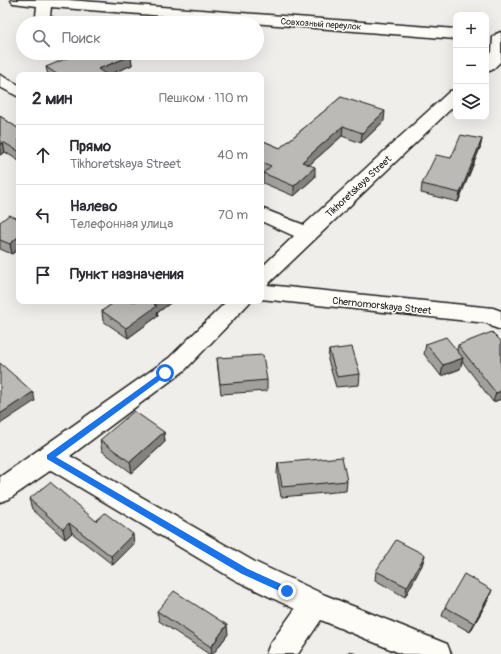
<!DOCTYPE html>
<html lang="ru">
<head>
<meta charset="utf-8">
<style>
  :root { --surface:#fff; --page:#f7f7f7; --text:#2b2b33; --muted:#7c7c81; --line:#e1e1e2 }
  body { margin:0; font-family:Pangolin,sans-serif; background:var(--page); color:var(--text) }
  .controls { position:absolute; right:12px; top:12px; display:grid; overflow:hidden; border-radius:8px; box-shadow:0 4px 16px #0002 }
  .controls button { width:36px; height:36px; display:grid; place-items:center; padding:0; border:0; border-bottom:1px solid var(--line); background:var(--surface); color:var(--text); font:20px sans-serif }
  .stop { position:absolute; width:12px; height:12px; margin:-9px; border:3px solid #1a73e8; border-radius:50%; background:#fff }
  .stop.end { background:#1a73e8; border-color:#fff; box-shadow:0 1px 4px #0008 }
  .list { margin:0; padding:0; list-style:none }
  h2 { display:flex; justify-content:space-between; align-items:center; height:52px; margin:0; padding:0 16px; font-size:17px }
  h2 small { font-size:13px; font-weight:400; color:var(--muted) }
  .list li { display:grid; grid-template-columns:26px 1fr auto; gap:12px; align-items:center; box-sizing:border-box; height:60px; padding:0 16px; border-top:1px solid var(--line) }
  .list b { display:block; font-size:15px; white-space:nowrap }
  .list p { margin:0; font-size:13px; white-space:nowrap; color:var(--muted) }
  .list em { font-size:13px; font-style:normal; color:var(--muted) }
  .icon { flex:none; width:22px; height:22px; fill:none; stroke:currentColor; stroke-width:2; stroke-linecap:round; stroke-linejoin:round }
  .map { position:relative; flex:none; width:501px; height:654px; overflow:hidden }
  .search { position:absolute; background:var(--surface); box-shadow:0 4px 16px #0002; left:16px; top:16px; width:248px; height:44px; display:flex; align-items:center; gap:10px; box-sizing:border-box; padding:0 14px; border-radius:22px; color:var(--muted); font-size:15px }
  .panel { position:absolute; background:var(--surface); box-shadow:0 4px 16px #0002; left:16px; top:72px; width:248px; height:232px; border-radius:8px }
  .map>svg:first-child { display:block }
</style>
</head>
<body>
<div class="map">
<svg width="501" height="654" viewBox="0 0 501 654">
  <rect width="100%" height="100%" fill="#f0eeea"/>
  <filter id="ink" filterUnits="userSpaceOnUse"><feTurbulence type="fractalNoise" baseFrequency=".025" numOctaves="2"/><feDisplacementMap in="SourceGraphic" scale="8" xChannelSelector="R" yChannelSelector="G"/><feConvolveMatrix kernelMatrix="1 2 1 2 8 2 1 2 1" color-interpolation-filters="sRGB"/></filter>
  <g filter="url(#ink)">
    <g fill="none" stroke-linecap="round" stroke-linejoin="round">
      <!-- minor casing -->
      <g stroke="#1c1c1c" stroke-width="3">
        <g id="minor">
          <path d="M11 0H68L456 29V39L51 7 50 15 59 23H43L36 16 37 6 13 3Z"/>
          <path d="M501 32V61L492 70 486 72V58L492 52 493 37 496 34Z"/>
          <path d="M0 75 19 85V97L0 87Z"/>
          <path d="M456 90V104L267 285 493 308 501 311V330L493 327 487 323 261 299V268L294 236 261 221V208L304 225 450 91Z"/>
          <path d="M227 301H251L185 370 70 456 255 562 325 595 447 644 451 654H402L321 620 298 654H266L270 644 295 609 235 580 51 470 9 499 0 502V477L169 358Z"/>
        </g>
      </g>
      <!-- minor -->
      <use href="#minor" fill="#fdfcf7" fill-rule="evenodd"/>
    </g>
    <!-- wall -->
    <g fill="#a1a09d" stroke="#1c1c1c">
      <path d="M131 56 132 65 108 75H48L46 67Z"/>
      <path d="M341 97 384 121 361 143 342 136 309 165 315 177 294 196 263 183V173L261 172V140L280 148Z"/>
      <path d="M0 116 19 129V161L5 152 0 155Z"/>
      <path d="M482 139 480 148 458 202 421 193 422 184 451 158Z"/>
      <path d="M19 219V248L12 254 0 249V222Z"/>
      <path d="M116 301H173L157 313 158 316 128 338 103 321 102 311Z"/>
      <path d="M501 341V399L493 402 462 361 460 369 441 376 424 354 426 344 457 351 458 345Z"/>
      <path d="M329 350 360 374 359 385 336 387 328 360Z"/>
      <path d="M217 358 267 380V391L221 394 218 369Z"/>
      <path d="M164 432 165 442 132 473 102 451 100 440Z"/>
      <path d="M278 463 347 481 346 491 281 497 277 473Z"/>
      <path d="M29 499 96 521 134 544 113 565 72 533 65 539 32 509Z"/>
      <path d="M425 555 422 565 405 597 375 580 376 571Z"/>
      <path d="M488 600 470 632 442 616 445 607Z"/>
      <path d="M157 611 228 634 213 654H209L159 621Z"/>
    </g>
    <!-- shaded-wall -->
    <g fill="#83827f" stroke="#1c1c1c">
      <path d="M131 56 132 65 108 75H99L98 69Z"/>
      <path d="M385 111 384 121 361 143 362 133Z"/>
      <path d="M343 126 342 136 301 172 302 162Z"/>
      <path d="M482 139 480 148 458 202 460 193Z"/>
      <path d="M3 142 5 152 0 155V144Z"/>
      <path d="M315 167V177L294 196V186Z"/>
      <path d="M19 236V248L12 254 10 244Z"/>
      <path d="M159 301H173L157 313 158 316 128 338 126 328Z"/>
      <path d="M463 358 460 369 441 376 443 365Z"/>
      <path d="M501 391V399L493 402 496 393Z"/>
      <path d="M33 392 35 401 0 424V414Z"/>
      <path d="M164 432 165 442 132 473 130 462Z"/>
      <path d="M69 523 72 533 65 539 63 529Z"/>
      <path d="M133 534 134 544 113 565 111 556Z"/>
      <path d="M425 555 422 565 405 597 407 587Z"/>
      <path d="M492 590 488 600 470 632 474 623Z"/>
      <path d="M227 625 228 634 213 654H212L211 647Z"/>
    </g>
    <!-- building -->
    <g fill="#bbbab6" stroke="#1c1c1c">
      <path d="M79 53H127L131 56 98 69 107 75H58L46 67Z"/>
      <path d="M341 97 385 111 362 133 343 126 302 162 315 167 294 186 263 173 271 166 261 162V140L280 148Z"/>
      <path d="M0 116 19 129V150L18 151 3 142 0 144Z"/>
      <path d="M461 135 482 139 460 193 422 184 436 155 451 158Z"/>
      <path d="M9 215 19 219V236L10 244 0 240V222Z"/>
      <path d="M116 301H159L154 305 157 306 126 328 102 311Z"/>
      <path d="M492 332 501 341V391L496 393 458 345Z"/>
      <path d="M446 337 463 358 443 365 426 344Z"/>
      <path d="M352 347 360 374 337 377 329 350Z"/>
      <path d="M263 355 267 380 220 384 217 358Z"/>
      <path d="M0 363 33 392 0 414Z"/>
      <path d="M134 411 164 432 130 462 100 440Z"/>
      <path d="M342 457 347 481 282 487 278 463Z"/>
      <path d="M50 482 96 521 105 513 133 534 111 556 69 523 63 529 29 499Z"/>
      <path d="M396 540 425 555 407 587 376 571Z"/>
      <path d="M464 574 492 590 474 623 445 607Z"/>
      <path d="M174 591 227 625 211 647 157 611Z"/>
      <path d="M349 651 356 654H348Z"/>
    </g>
  </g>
  <!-- route -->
  <path fill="#1a73e8" d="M165 370 168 373 167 375 56 457 248 569 290 588V593H284L242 574 47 459V455Z"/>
  <g text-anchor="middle" stroke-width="3" stroke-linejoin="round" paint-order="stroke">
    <!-- far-street labels -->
    <g font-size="9" fill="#1c1c1c" stroke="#fdfcf7">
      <text transform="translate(321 24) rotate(4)" y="3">Совхозный переулок</text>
    </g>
    <!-- street labels -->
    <g font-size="10" fill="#1c1c1c" stroke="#fdfcf7">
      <text transform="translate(358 186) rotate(-43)" y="4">Tikhoretskaya Street</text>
      <text transform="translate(382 305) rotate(6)" y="4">Chernomorskaya Street</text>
    </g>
  </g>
</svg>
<div class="controls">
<button>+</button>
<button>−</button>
<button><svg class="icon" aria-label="layers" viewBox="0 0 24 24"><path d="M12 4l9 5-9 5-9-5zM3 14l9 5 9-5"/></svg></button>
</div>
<div class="stop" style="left:165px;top:373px"></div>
<div class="stop end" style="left:287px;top:591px"></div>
<div class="search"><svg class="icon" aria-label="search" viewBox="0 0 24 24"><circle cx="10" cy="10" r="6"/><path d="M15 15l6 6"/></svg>Поиск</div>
<section class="panel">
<h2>2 мин<small>Пешком · 110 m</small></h2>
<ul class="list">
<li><svg class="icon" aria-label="ahead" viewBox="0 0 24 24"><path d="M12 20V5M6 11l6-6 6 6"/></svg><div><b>Прямо</b><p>Tikhoretskaya Street</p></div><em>40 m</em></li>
<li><svg class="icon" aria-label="left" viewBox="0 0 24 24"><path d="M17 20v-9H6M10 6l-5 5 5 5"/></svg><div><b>Налево</b><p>Телефонная улица</p></div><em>70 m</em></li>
<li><svg class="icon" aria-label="arrive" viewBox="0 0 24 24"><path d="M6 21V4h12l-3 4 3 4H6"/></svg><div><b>Пункт назначения</b></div></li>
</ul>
</section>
</div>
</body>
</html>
